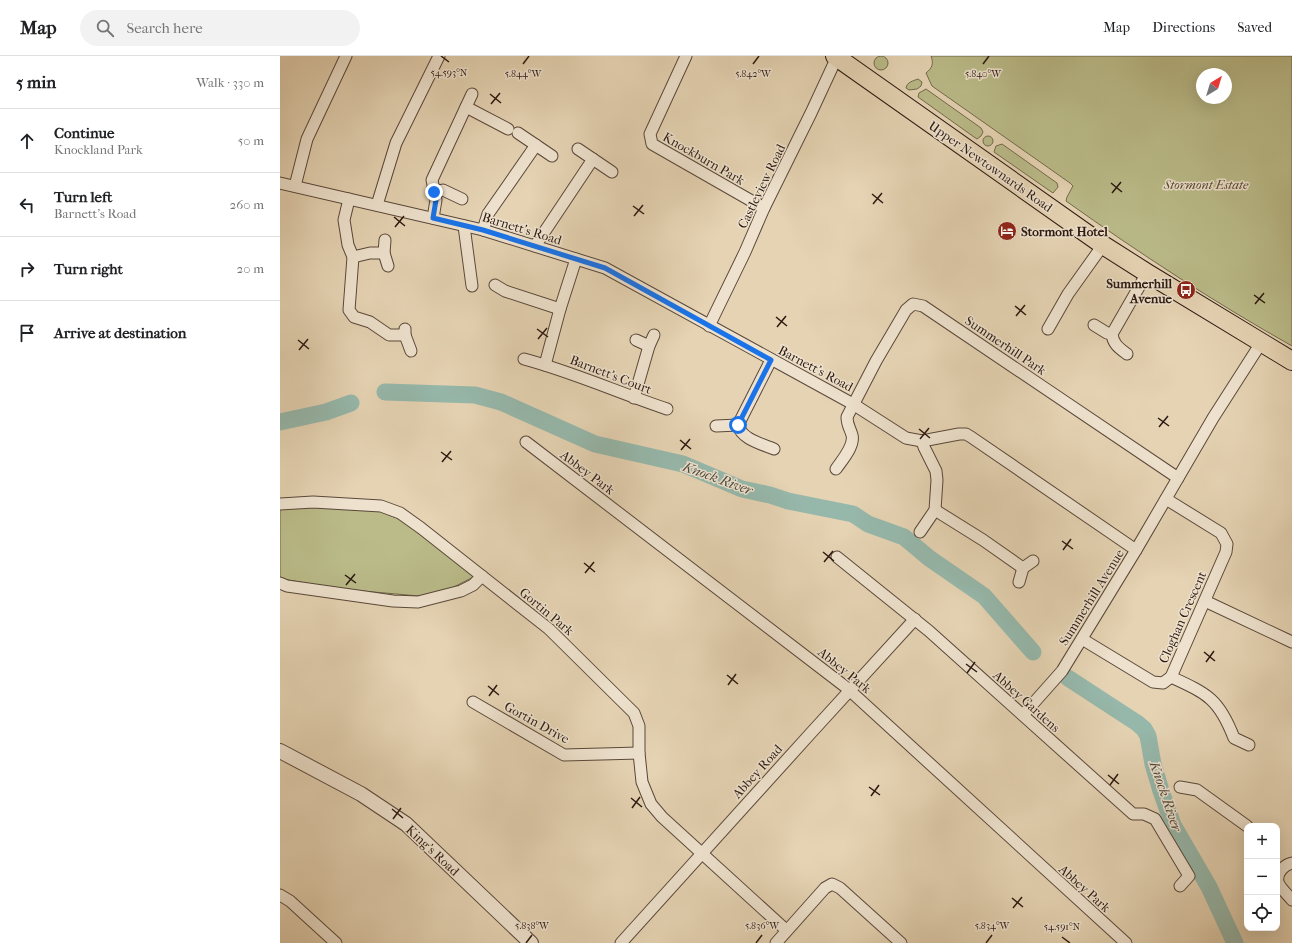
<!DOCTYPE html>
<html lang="en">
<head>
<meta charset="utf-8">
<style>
  :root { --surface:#fff; --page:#f2f2f2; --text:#202124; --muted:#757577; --line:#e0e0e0 }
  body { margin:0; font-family:"IM FELL French Canon",serif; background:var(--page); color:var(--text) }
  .controls { position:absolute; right:12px; bottom:12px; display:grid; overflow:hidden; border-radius:8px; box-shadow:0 4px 16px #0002 }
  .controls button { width:36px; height:36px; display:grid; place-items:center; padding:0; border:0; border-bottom:1px solid var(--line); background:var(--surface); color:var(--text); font:20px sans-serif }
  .compass { position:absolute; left:916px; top:12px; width:36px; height:36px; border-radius:50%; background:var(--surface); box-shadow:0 4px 16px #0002; rotate:38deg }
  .stop { position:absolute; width:12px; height:12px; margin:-9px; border:3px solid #1a73e8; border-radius:50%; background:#fff }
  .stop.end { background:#1a73e8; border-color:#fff; box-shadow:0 1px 4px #0008 }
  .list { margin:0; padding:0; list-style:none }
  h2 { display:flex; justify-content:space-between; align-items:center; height:52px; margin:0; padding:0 16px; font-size:17px }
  h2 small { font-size:13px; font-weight:400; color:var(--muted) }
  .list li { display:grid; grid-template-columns:26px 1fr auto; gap:12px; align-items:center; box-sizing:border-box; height:64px; padding:0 16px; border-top:1px solid var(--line) }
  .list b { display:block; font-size:15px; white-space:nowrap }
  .list p { margin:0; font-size:13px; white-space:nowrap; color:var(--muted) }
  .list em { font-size:13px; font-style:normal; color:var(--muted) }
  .icon { flex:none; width:22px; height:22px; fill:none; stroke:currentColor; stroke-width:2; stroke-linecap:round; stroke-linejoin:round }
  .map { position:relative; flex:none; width:1012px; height:887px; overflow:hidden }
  header { display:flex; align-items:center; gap:24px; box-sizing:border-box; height:56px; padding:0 20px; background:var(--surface); border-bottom:1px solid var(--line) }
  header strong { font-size:19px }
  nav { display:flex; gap:22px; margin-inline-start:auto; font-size:14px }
  .search { width:280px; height:36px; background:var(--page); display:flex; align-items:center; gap:10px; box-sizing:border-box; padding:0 14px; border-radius:22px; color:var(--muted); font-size:15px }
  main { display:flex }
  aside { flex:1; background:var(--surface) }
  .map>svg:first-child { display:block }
</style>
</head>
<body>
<header>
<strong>Map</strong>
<div class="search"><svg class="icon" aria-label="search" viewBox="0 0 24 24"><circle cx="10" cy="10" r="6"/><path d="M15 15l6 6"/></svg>Search here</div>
<nav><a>Map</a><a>Directions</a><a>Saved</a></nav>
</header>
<main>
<aside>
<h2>5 min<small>Walk · 330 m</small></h2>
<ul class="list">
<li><svg class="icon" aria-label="ahead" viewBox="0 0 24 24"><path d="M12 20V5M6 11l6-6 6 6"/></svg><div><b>Continue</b><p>Knockland Park</p></div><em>50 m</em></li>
<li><svg class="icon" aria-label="left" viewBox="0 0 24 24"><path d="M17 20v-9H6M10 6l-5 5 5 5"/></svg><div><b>Turn left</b><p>Barnett's Road</p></div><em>260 m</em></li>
<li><svg class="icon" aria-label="right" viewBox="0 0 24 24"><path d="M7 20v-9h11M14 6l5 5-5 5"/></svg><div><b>Turn right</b></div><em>20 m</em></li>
<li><svg class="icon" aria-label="arrive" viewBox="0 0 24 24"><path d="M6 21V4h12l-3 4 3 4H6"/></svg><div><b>Arrive at destination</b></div></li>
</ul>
</aside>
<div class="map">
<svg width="1012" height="887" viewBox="0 0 1012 887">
  <rect width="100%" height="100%" fill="#e5d3b3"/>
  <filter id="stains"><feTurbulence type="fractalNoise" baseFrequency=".005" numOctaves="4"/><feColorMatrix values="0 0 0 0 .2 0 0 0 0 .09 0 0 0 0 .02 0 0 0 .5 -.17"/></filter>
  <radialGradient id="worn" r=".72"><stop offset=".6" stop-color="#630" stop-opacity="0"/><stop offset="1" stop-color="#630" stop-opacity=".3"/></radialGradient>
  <!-- green -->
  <g fill="#babb89" stroke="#736a4d" fill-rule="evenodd">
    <circle cx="601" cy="7" r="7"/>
    <path d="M651 0H1012V290C934 246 859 197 786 145L787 141 793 130 790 127 652 30 646 17C652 12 654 8 651 0ZM922 18H946V42H922Z"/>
    <path d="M638 23 642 26 641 30 637 33 629 34 626 32C627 26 633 25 638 23Z"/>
    <path d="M646 33 701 72 703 76 701 80 697 83 694 81 638 41 639 37Z"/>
    <circle cx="708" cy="85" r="5"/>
    <path d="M722 88 777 127 778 131 773 137 770 135 714 96 716 90Z"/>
    <path d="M34 451 94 453 124 465 195 520 172 532 139 540 60 533 3 523 0 521V452Z"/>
  </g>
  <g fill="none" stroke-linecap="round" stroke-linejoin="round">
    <!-- river -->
    <g stroke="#96b8ab" stroke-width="17">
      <path d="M105 336 195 339 221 346 315 388 403 408 462 433 490 439 508 445 573 458 588 468 624 481 649 502 704 540 753 596"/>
      <path d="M0 366 46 356 71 347"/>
      <path d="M788 622 857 667 864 673 868 680 873 708 881 735 893 769 929 831 955 887"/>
    </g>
    <!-- minor casing -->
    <g stroke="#5a483a" stroke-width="13">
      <g id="minor">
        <path d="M406 0 370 78 372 88 484 152"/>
        <path d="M186 51 228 73"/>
        <path d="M238 77 272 100"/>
        <path d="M298 93 332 116"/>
        <path d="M0 127 203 174 325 212 573 348 626 382 642 385 679 378H686L691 381 856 494"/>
        <path d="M15 130 27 83 66 0"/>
        <path d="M154 136 163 134 182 143"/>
        <path d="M69 143 64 164 68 189 73 201 69 254 74 261 90 266 109 279H125"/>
        <path d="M97 149 116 87 159 0"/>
        <path d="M153 162 156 144 152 124 192 38"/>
        <path d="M184 170 192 230"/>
        <path d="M203 174 208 158 256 89"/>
        <path d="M105 184 104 197 108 210"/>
        <path d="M255 190 313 103"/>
        <path d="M73 201 90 197H104"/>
        <path d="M215 229 225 235 280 253"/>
        <path d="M814 269 827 277 832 278"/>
        <path d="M429 270 465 196 484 152 531 57 557 1"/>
        <path d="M125 273V279L131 295"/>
        <path d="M768 273 788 238 823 189"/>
        <path d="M356 284 369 290"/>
        <path d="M847 298C839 292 833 288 832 278L867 217"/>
        <path d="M244 303C293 316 339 337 387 353"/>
        <path d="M491 304 458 369C461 383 482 388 494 393"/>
        <path d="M265 309 280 253 296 203"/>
        <path d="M354 342 369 290 374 279"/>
        <path d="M436 370 458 369"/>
        <path d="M246 386 567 632 846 887"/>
        <path d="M556 413C562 404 575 390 572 379 570 372 567 369 567 361L596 305 626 254 633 248 643 250 898 422"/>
        <path d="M0 448 33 446 101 450 120 457 141 472 269 573 354 657 359 670V697L362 726 371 748 382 761 506 874"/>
        <path d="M655 454 703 484 743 512"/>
        <path d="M640 476 655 454 657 424 656 415 644 391 642 385"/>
        <path d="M557 501 649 575 853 758H864L875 763 909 820 900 830"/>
        <path d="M739 526 743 512 753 505"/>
        <path d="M0 527 7 530 113 545 138 546 181 535 193 529 202 520"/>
        <path d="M925 545 1012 586"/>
        <path d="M802 583 873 626 883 627 891 621 946 496 947 488 941 477 886 443"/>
        <path d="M891 621C928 638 939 643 954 682L969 689"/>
        <path d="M193 646 284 699 359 697"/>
        <path d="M743 659 782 615 856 494 933 362 981 287"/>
        <path d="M900 731 917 734 967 770"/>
        <path d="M1012 807C1004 809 996 817 998 826 1000 832 1008 839 1012 844"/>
        <path d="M0 839 10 845 56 887"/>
        <path d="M341 887 530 678 635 563"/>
        <path d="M496 887 545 832 552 828 560 832 621 887"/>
      </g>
    </g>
    <!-- tertiary casing -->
    <g stroke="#5a483a" stroke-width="16">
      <path id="tertiary" d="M0 695 81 738 126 768 251 887"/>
    </g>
    <!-- trunk casing -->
    <g stroke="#2c1911" stroke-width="20">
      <path id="trunk" d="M555 0 823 189 867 217 1012 305"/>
    </g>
    <!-- minor -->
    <use href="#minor" stroke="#eee2ce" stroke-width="11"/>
    <!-- tertiary -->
    <use href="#tertiary" stroke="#eee2ce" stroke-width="14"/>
    <!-- trunk -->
    <use href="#trunk" stroke="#e5d3b3" stroke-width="18"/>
  </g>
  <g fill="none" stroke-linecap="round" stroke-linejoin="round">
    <!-- route -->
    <path stroke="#1a73e8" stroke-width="5" d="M154 136 156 144 153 162 203 174 325 212 491 304 458 369"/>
  </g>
  <!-- ticks -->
  <path fill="none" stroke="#2c1911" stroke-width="1.5" d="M161 0 169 6M243 8 249 0M473 8 479 0M703 8 709 0M210 38 221 47M211 48 220 37M831 127 842 136M832 137 841 126M592 138 603 147M593 148 602 137M353 150 364 158M354 160 363 149M114 161 125 170M115 171 124 160M974 239 985 247M975 248 984 237M735 250 746 259M736 260 745 249M496 261 507 270M497 271 506 260M257 273 268 281M258 283 267 272M18 284 29 293M19 294 28 283M878 362 889 370M879 371 888 360M639 373 650 382M640 383 649 372M400 384 411 393M401 394 410 383M161 396 172 404M162 406 171 395M782 485 793 493M783 494 791 483M543 496 554 505M544 506 553 495M304 507 315 516M305 517 314 506M65 519 76 527M66 529 75 518M924 596 935 605M926 606 934 595M686 608 697 616M687 617 695 606M447 619 458 628M448 629 456 618M208 630 219 639M209 640 217 629M828 719 839 728M830 729 838 718M589 731 600 739M591 740 599 729M351 742 362 751M352 752 360 741M112 753 123 762M113 763 121 752M732 842 743 851M733 852 742 841M782 881 790 887M246 887 252 879M476 887 482 879M706 887 712 879"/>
  <!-- icons -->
  <defs>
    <g id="hotel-disc" transform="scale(1)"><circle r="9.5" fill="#8f2418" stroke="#eee2ce"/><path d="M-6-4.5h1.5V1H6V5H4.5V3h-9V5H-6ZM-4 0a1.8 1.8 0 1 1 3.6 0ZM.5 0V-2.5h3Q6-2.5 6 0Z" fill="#fff"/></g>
    <g id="bus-disc" transform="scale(1)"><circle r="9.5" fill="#8f2418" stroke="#eee2ce"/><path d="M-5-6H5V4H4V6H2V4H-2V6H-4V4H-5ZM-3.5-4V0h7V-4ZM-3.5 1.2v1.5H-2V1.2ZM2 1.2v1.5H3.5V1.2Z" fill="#fff"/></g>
  </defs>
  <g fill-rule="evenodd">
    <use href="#hotel-disc" x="727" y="175"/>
    <use href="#bus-disc" x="906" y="234"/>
  </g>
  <g text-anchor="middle" stroke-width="3" stroke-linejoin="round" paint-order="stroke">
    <!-- street labels -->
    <g font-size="13" fill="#2c1911" stroke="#eee2ce">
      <text transform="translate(424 102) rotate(30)" y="5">Knockburn Park</text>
      <text transform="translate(711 110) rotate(35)" y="5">Upper Newtownards Road</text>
      <text transform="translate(481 130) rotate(-64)" y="5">Castleview Road</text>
      <text transform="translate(242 172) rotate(17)" y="5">Barnett's Road</text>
      <text transform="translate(726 289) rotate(34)" y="5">Summerhill Park</text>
      <text transform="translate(536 312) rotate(28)" y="5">Barnett's Road</text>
      <text transform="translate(331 318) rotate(21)" y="5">Barnett's Court</text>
      <text transform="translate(308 416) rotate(37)" y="5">Abbey Park</text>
      <text transform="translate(811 541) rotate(-58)" y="5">Summerhill Avenue</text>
      <text transform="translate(267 555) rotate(40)" y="5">Gortin Park</text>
      <text transform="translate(902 561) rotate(-66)" y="5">Cloghan Crescent</text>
      <text transform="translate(565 614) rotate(39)" y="5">Abbey Park</text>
      <text transform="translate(747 645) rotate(42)" y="5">Abbey Gardens</text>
      <text transform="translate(257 666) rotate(29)" y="5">Gortin Drive</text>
      <text transform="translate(477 715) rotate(-48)" y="5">Abbey Road</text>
      <text transform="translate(153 794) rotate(43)" y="5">King's Road</text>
      <text transform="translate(805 832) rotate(42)" y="5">Abbey Park</text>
    </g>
    <!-- park labels -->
    <g font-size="13" font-style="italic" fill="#574a35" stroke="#eee2ce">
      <text x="926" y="133">Stormont Estate</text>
    </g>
    <!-- poi labels -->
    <g font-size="13" font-weight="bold" fill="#2c1911" stroke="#eee2ce" text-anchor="start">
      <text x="741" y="180">Stormont Hotel</text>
      <text x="892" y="232" text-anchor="end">Summerhill<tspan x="892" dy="15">Avenue</tspan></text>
    </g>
    <!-- water labels -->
    <g font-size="14" font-style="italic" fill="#4c493f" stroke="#eee2ce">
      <text transform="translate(438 422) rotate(20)" y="5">Knock River</text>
      <text transform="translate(886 740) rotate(71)" y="5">Knock River</text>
    </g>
  </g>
  <g font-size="10" text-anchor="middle" fill="#2c1911" stroke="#eee2ce" stroke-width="3" stroke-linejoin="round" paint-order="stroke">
    <text x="169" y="20">54.593°N</text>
    <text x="243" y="21">5.844°W</text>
    <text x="473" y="21">5.842°W</text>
    <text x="703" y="21">5.840°W</text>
    <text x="252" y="873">5.838°W</text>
    <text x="482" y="873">5.836°W</text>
    <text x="712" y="873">5.834°W</text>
    <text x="782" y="874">54.591°N</text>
  </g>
  <rect width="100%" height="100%" filter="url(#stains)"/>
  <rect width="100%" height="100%" fill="url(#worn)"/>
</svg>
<div class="controls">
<button>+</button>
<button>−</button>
<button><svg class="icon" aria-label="locate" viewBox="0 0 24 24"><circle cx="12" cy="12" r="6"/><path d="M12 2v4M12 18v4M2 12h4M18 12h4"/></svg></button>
</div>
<svg class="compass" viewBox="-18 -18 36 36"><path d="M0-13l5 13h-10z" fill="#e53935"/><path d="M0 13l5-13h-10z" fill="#757577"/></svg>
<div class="stop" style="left:458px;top:369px"></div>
<div class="stop end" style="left:154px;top:136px"></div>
</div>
</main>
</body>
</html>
